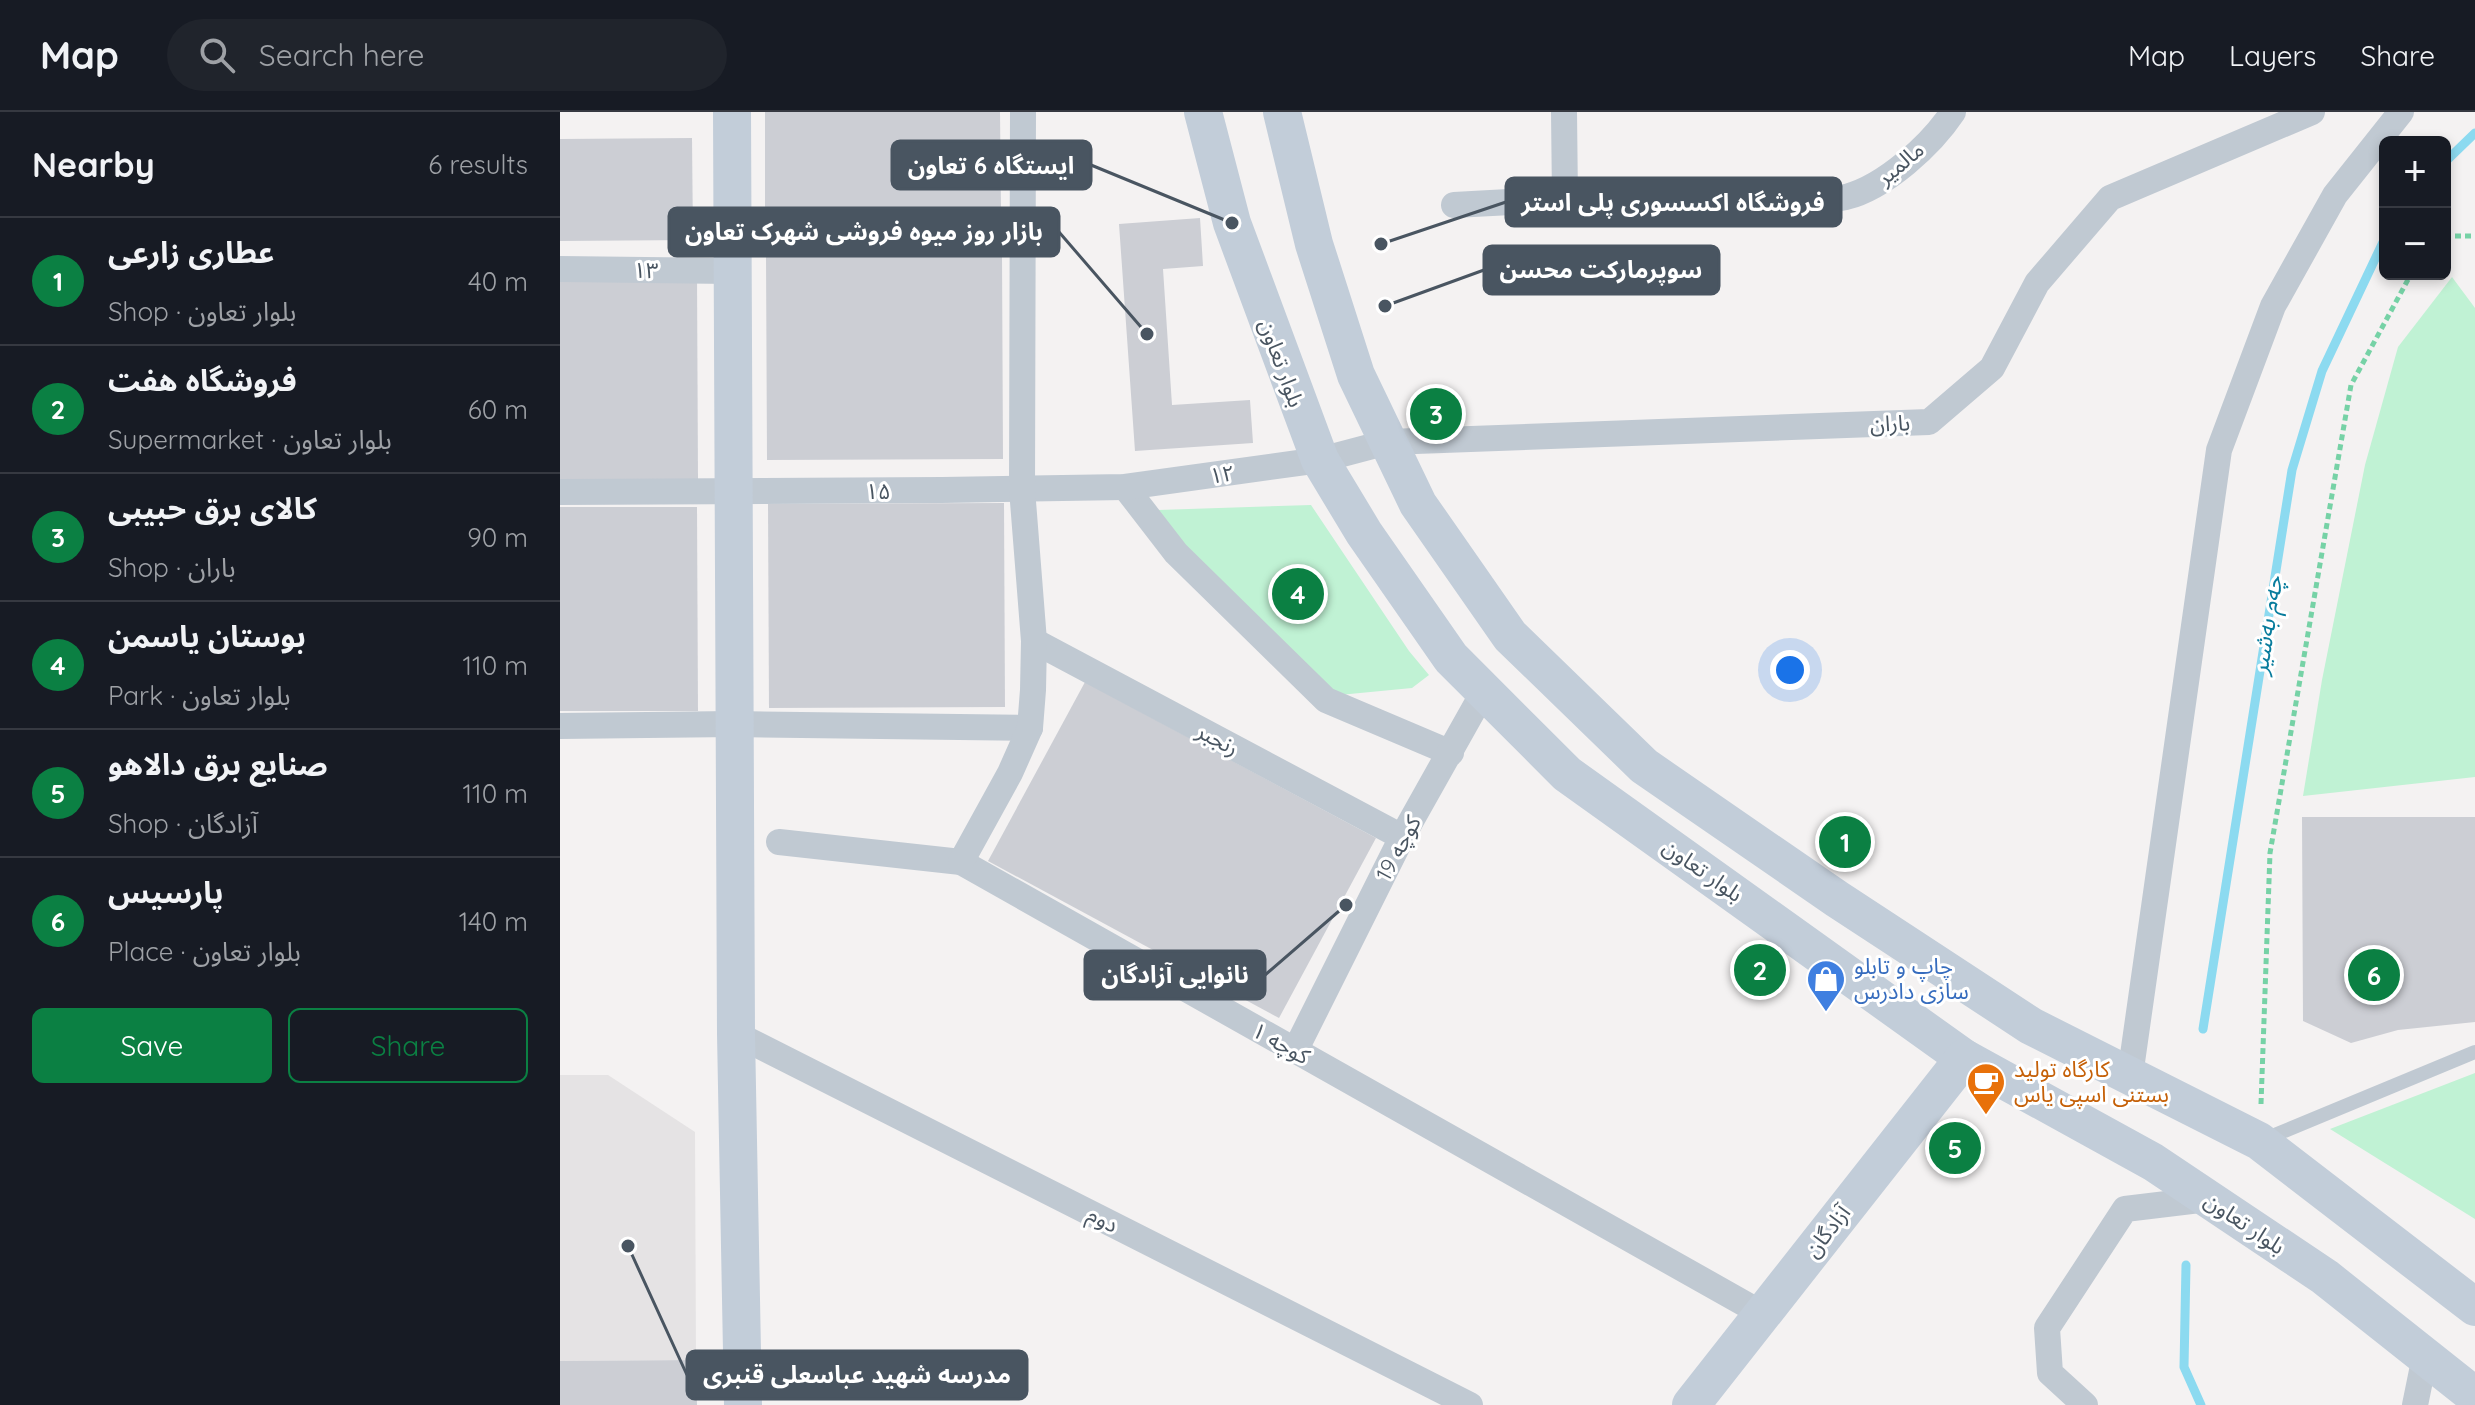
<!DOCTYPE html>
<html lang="en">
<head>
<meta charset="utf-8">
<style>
  :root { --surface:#171b24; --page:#20242c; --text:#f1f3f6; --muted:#9ea1a6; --line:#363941; --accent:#0b8043 }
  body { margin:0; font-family:Quicksand,"Noto Sans Arabic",sans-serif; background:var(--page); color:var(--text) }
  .controls { position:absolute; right:24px; top:24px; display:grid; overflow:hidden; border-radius:12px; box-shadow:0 4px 12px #0003 }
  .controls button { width:72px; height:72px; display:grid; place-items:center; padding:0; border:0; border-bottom:2px solid var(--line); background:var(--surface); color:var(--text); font:40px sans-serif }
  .you { position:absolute; left:1230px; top:558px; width:28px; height:28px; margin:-20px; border:6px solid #fff; border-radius:50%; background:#1a73e8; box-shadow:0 0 0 12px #1a73e833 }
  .badge { display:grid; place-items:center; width:52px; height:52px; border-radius:50%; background:var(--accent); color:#fff; font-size:26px; font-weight:700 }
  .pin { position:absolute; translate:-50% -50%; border:4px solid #fff; box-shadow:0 2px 8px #0006 }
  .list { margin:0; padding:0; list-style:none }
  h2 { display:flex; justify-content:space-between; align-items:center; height:104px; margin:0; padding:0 32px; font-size:34px }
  h2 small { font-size:26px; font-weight:400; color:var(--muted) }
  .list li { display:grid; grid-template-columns:52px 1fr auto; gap:24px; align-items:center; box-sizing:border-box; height:128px; padding:0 32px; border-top:2px solid var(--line) }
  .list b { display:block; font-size:30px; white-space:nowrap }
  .list p { margin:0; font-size:26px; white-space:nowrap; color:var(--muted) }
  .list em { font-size:26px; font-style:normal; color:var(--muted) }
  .actions { display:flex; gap:16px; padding:24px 32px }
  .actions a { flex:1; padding:18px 0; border:2px solid var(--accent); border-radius:12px; text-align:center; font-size:28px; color:var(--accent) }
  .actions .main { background:var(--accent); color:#fff }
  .icon { flex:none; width:44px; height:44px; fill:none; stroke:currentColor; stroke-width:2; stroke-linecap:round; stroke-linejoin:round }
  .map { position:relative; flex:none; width:1915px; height:1293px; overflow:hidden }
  header { display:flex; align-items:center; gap:48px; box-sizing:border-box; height:112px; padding:0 40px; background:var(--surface); border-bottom:2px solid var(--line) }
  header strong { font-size:38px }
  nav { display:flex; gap:44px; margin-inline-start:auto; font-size:28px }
  .search { width:560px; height:72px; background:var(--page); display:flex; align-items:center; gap:20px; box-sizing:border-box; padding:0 28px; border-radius:44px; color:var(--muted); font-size:30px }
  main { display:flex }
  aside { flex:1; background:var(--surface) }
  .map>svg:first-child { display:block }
</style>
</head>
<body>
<header>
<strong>Map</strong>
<div class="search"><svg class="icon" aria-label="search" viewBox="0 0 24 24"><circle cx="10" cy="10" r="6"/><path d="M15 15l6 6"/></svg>Search here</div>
<nav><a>Map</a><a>Layers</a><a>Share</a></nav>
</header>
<main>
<aside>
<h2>Nearby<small>6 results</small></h2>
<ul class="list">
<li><span class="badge">1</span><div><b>عطاری زارعی</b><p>Shop · بلوار تعاون</p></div><em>40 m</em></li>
<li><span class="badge">2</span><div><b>فروشگاه هفت</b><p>Supermarket · بلوار تعاون</p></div><em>60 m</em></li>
<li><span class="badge">3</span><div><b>کالای برق حبیبی</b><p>Shop · باران</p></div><em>90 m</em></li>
<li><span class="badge">4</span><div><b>بوستان یاسمن</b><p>Park · بلوار تعاون</p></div><em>110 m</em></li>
<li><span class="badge">5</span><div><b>صنایع برق دالاهو</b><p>Shop · آزادگان</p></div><em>110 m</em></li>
<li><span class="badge">6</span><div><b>پارسیس</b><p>Place · بلوار تعاون</p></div><em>140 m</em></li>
</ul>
<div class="actions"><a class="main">Save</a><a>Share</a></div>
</aside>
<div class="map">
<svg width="1915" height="1293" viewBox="0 0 1915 1293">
  <rect width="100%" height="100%" fill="#f4f2f2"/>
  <!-- education -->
  <path fill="#e5e3e4" d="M0 963H48L135 1020 136 1248 0 1249Z"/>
  <!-- green -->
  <g fill="#c0f2d4">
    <path d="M1892 165 1915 196V665L1743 684 1762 568 1805 353 1838 235Z"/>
    <path d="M751 393 849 539 869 563 852 576 769 584 623 442 598 398Z"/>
    <path d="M1915 961V1107L1770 1017Z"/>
  </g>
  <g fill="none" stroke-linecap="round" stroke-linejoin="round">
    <!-- stream -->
    <g stroke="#8cdaf0" stroke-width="9">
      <path d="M1885 50 1915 21"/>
      <path d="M1643 917 1732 358 1762 259 1825 126"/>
      <path d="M1626 1153 1624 1255 1641 1293"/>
    </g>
  </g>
  <!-- building -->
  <g fill="#ccced4">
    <path d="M205 0H440L441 101 205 102Z"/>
    <path d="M132 26 133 128 0 129V27Z"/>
    <path d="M640 106 643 154 603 157 612 293 690 288 693 331 575 339 559 112Z"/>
    <path d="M300 133H348L347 144 442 143 443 347 207 348 206 144H300Z"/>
    <path d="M137 164 138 368 0 369V165Z"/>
    <path d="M444 391 445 595 209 596 208 392Z"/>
    <path d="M0 395H137L138 599H0Z"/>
    <path d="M525 570 816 726 719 906 428 749Z"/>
    <path d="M1742 705H1915V910L1838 918 1791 931 1743 909Z"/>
    <path d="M136 1248 137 1293H0V1249Z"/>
  </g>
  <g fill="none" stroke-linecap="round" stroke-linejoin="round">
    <!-- path -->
    <g stroke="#76d2a6" stroke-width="5" stroke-dasharray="6 4" stroke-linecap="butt">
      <path d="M1885 124H1915"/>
      <path d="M1701 992 1710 741 1791 273 1851 162"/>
    </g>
    <!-- lane -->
    <path stroke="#c0c9d2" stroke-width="14" d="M1705 1027 1915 940"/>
    <!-- street -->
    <g stroke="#c0c9d2" stroke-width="26">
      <path d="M1004 0 1005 87"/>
      <path d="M894 93 1005 87 1255 89C1265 88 1276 87 1286 85 1325 75 1371 33 1393 0"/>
      <path d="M171 116 463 109"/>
      <path d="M0 157 171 159"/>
      <path d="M565 375 616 441 766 588 891 641"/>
      <path d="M0 380 382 378 565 375 760 348 828 330 1369 310 1432 256 1477 171 1550 86 1752 0"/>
      <path d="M474 529 842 725"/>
      <path d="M0 614 174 612 470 616"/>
      <path d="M219 730 401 750 1201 1201"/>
      <path d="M401 750 450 661 470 616 473 578 474 529 462 377 463 0"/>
      <path d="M176 922 910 1293"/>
      <path d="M735 939 842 725 924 579"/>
      <path d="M1570 964 1659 338 1713 194 1775 83 1841 0"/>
      <path d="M1525 1293 1490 1261 1487 1216 1565 1097 1648 1087"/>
      <path d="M1855 1293 1865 1244"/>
    </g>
    <!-- secondary -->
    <g stroke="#c2cdd9" stroke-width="38">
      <path d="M172 0 176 922 183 1293"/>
      <path d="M643 0 672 111 760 348 804 421 891 546 1007 662 1404 946 1593 1050 1765 1165 1915 1284"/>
      <path d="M722 0 754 132 796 263 858 392 950 524 1084 654 1277 787 1471 914 1699 1029 1915 1195"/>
      <path d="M1131 1293 1404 946"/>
    </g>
  </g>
  <!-- icons -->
  <defs>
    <g id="shop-pin" transform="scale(2)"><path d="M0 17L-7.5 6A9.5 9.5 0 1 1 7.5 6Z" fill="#3f7fe0" stroke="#fff"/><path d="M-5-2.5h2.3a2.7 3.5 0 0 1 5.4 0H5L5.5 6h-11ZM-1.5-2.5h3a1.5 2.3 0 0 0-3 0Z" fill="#fff"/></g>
    <g id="cafe-pin" transform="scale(2)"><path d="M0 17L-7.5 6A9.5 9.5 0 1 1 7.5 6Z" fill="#e8710a" stroke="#fff"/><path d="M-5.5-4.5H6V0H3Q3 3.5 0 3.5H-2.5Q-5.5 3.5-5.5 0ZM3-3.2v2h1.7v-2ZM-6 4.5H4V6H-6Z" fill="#fff"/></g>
  </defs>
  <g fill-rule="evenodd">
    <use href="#shop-pin" x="1266" y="867"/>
    <use href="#cafe-pin" x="1426" y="970"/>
  </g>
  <g text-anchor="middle" stroke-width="6" stroke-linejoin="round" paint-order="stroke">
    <!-- street labels -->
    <g font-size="22" fill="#495561" stroke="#fff">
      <text transform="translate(1340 51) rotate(-40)" y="8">مالمیر</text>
      <text transform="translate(86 158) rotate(1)" y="8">۱۳</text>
      <text transform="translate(722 251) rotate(70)" y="8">بلوار تعاون</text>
      <text transform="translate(1330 311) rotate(-2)" y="8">باران</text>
      <text transform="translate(662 362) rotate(-8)" y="8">۱۲</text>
      <text x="318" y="387">۱۵</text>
      <text transform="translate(658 627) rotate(28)" y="8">رنجبر</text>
      <text transform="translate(838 736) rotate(-62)" y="8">کوچه 19</text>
      <text transform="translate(1143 758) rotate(35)" y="8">بلوار تعاون</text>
      <text transform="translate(721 931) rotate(29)" y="8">کوچه ۱</text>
      <text transform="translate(543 1107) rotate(27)" y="8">دوم</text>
      <text transform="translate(1685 1111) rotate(34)" y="8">بلوار تعاون</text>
      <text transform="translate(1267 1119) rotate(-52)" y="8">آزادگان</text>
    </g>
    <!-- shop labels -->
    <g font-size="22" fill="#366cbe" stroke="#fff" text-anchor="start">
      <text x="1294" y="862">چاپ و تابلو<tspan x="1294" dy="25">سازی دادرس</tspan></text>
    </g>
    <!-- food labels -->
    <g font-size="22" fill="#c56008" stroke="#fff" text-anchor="start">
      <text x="1454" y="965">کارگاه تولید<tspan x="1454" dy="25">بستنی اسپی یاس</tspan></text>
    </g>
    <!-- water labels -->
    <g font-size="24" font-style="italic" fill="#087c9d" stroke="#fff">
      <text transform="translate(1707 513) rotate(-81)" y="8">چەم بەشیر</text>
    </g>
  </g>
  <!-- callouts -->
  <path fill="none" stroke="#495561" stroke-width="3" d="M672 111L531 53M821 132L946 90M587 222L499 120M825 194L924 158M786 793L705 863M68 1134L127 1263"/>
  <g fill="#495561" stroke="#fff" stroke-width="3">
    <circle cx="672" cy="111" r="8"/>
    <circle cx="821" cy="132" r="8"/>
    <circle cx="587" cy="222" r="8"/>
    <circle cx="825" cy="194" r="8"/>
    <circle cx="786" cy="793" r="8"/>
    <circle cx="68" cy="1134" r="8"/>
  </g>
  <g fill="#495561" stroke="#495561" stroke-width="3">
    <rect x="332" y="29" width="199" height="48" rx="8"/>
    <rect x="946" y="66" width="335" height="48" rx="8"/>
    <rect x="109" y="96" width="390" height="48" rx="8"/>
    <rect x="924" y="134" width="235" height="48" rx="8"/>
    <rect x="525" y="839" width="180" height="48" rx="8"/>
    <rect x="127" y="1239" width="340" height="48" rx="8"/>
  </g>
  <g font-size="24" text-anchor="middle" font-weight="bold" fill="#fff">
    <text x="431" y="62">ایستگاه 6 تعاون</text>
    <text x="1113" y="99">فروشگاه اکسسوری پلی استر</text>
    <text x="304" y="128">بازار روز میوه فروشی شهرک تعاون</text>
    <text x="1041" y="166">سوپرمارکت محسن</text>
    <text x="615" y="871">نانوایی آزادگان</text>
    <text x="297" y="1271">مدرسه شهید عباسعلی قنبری</text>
  </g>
</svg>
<div class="controls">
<button>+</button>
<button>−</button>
</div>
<div class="you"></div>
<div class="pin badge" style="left:1285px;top:730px">1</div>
<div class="pin badge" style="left:1200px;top:858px">2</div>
<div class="pin badge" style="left:876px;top:302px">3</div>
<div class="pin badge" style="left:738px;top:482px">4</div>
<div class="pin badge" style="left:1395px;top:1036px">5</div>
<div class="pin badge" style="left:1814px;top:863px">6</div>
</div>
</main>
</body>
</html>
